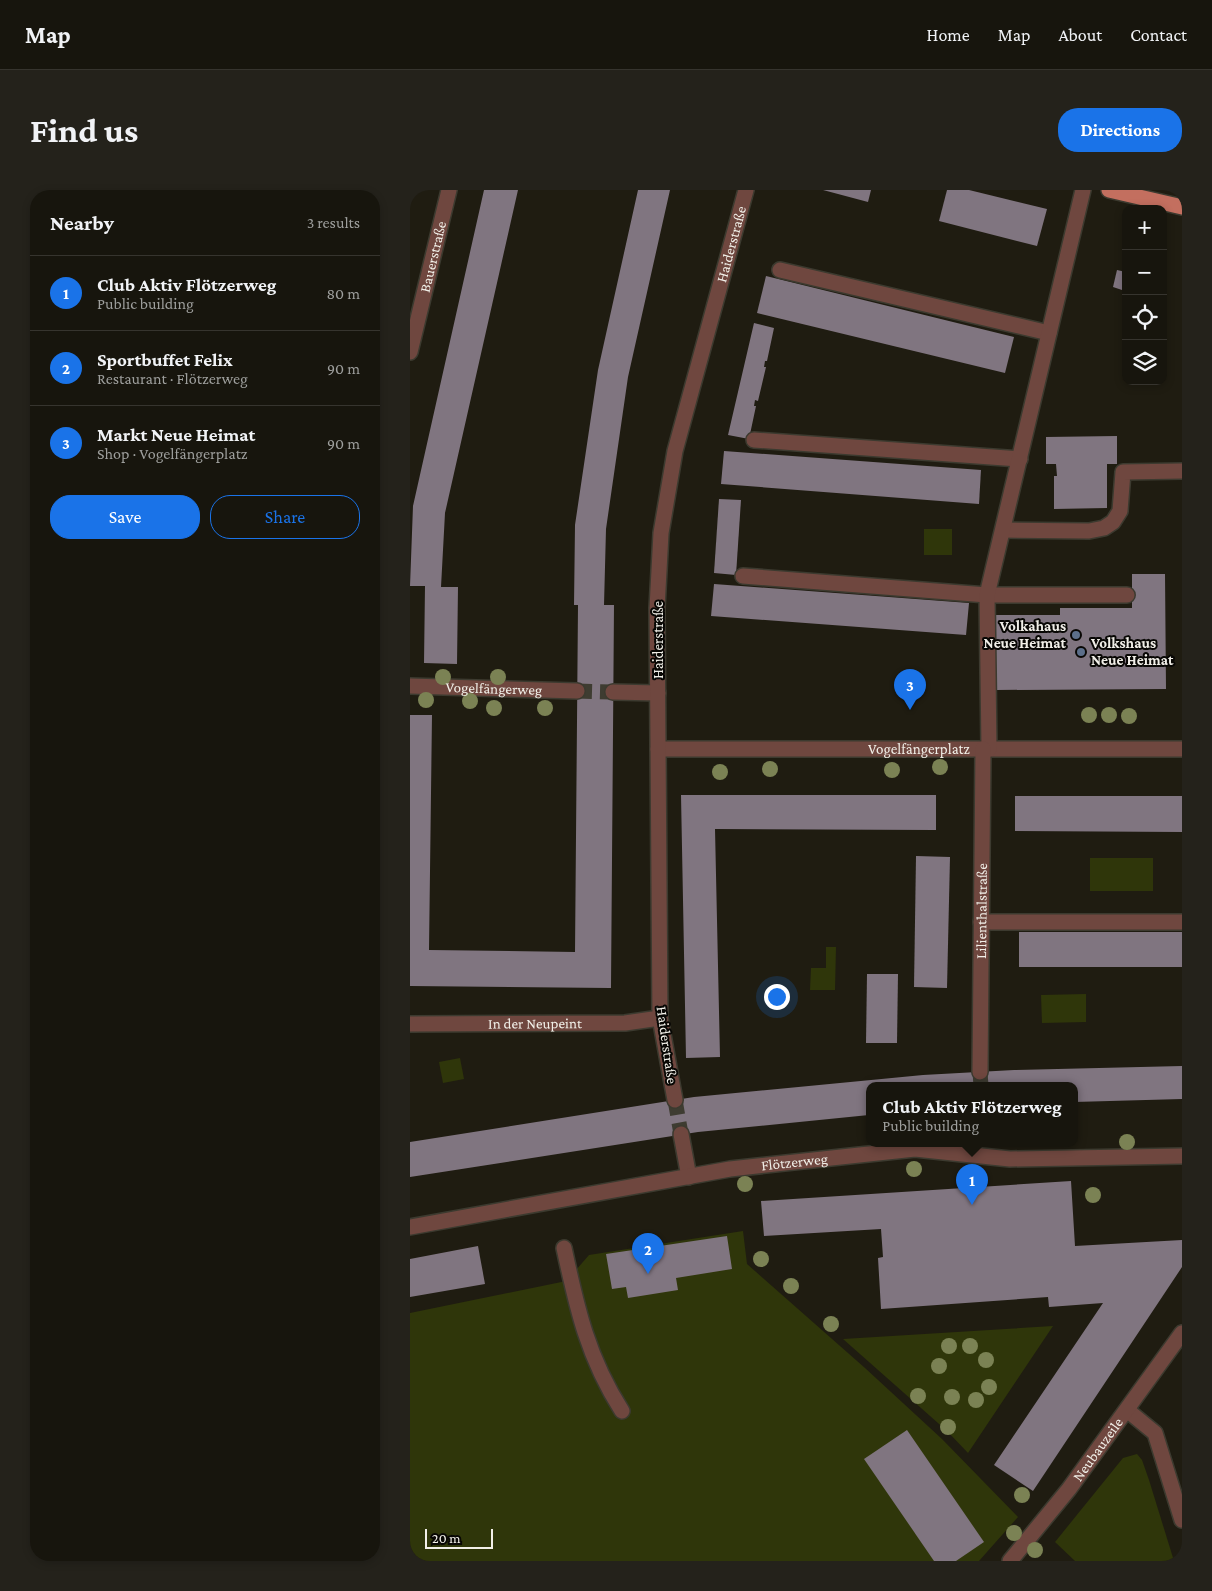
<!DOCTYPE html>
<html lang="en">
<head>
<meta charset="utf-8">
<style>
  :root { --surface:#17150d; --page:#24221b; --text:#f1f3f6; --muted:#9e9f9d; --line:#36342e; --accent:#1a73e8 }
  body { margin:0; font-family:"Crimson Pro",serif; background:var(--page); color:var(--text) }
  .controls { position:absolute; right:15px; top:15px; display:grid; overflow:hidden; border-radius:10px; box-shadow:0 2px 8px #0003 }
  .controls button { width:45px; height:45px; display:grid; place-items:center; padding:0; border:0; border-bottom:1px solid var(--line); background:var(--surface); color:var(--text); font:25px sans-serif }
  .scale { position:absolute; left:15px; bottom:12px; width:68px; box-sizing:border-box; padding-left:5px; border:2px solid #f1efe8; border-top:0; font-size:14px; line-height:18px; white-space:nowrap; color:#f1efe8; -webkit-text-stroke:4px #080704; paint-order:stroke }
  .you { position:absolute; left:366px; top:806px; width:18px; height:18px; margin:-12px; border:4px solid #fff; border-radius:50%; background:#1a73e8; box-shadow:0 0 0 8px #1a73e833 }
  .badge { display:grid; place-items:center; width:32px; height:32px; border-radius:50%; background:var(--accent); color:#fff; font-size:16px; font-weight:700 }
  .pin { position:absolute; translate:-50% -41px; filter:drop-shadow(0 1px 2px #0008) }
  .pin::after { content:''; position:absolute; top:26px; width:18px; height:15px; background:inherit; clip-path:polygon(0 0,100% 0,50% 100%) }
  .popup { position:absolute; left:456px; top:892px; width:212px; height:65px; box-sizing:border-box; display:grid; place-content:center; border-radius:10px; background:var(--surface); filter:drop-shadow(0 1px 4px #0005); font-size:16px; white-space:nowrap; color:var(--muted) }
  .popup b { font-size:19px; color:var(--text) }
  .popup::after { content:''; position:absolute; left:50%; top:100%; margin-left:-10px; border:10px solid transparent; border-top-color:var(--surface) }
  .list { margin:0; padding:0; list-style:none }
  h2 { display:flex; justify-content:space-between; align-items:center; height:65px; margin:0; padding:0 20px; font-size:21px }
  h2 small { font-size:16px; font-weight:400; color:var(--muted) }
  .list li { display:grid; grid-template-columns:32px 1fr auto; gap:15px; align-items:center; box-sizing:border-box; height:75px; padding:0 20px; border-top:1px solid var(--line) }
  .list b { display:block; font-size:19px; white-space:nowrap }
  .list p { margin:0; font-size:16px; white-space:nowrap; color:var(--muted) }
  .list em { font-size:16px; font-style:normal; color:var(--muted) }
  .actions { display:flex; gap:10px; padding:15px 20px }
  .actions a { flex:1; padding:11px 0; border:1px solid var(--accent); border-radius:20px; text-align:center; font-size:18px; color:var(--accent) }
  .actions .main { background:var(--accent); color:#fff }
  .icon { flex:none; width:28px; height:28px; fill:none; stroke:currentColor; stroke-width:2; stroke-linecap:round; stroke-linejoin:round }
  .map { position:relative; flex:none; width:772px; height:1371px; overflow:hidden; border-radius:20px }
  header { display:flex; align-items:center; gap:30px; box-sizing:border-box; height:70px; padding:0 25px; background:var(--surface); border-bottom:1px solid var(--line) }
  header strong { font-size:24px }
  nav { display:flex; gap:28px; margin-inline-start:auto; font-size:18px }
  .intro { display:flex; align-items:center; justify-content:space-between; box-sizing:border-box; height:120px; padding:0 30px }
  h1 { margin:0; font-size:35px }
  .button { padding:12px 22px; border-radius:20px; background:var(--accent); color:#fff; font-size:18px; font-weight:700 }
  main { display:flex; gap:30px; padding:0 30px }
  aside { flex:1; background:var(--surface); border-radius:20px; box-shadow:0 2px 8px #0003 }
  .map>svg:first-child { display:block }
</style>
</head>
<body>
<header>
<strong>Map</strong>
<nav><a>Home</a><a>Map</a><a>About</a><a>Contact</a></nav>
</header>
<div class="intro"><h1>Find us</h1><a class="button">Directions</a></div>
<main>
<aside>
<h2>Nearby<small>3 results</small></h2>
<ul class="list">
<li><span class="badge">1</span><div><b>Club Aktiv Flötzerweg</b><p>Public building</p></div><em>80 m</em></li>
<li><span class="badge">2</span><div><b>Sportbuffet Felix</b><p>Restaurant · Flötzerweg</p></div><em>90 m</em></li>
<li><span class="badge">3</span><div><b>Markt Neue Heimat</b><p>Shop · Vogelfängerplatz</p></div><em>90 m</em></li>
</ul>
<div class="actions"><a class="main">Save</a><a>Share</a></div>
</aside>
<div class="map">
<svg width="772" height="1371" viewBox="0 0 772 1371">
  <rect width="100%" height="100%" fill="#1f1c11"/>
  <!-- green -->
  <g fill="#2f360a">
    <rect x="514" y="339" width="28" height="26"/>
    <rect x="680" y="668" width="63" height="33"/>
    <path d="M416 757H426L425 800H400L401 778H416Z"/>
    <path d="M676 804V832L632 833 631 805Z"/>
    <path d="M50 868 54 889 33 893 29 872Z"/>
    <path d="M333 1041 337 1074 455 1178 532 1249 608 1327 569 1371H0V1123L166 1089V1080L179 1065Z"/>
    <path d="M643 1136 558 1263 537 1241 433 1149Z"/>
    <path d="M727 1264 732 1270 739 1290 764 1371H665L645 1352 713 1268Z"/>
  </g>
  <!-- building -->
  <g fill="#807580">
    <path d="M74 0H108L35 323 31 397H48L47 474 14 473 15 396H0L3 316Z"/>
    <path d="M228 0H260L218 187 196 339 194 415H204L201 798 0 796V525H22L19 760 165 762 168 415H164L165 335 188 180Z"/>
    <path d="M413 0H461L458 12Z"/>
    <path d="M537 0H559L637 19 627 56 529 31Z"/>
    <path d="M707 80 716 82 712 100 703 97Z"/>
    <path d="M356 86 604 147 595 183 347 123Z"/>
    <path d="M344 133 364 138 357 171H355L354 177H356L348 211 345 210 344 216H346L339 249 318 245Z"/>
    <path d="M707 246V274H697V318L644 319V286H647L646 274H636V247Z"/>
    <path d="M314 261 571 280 569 314 311 294Z"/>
    <path d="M309 309 331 310 326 385 304 383Z"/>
    <path d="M722 384H755L756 499 586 500V425H650V418H722Z"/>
    <path d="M304 394 559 413 556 445 301 426Z"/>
    <path d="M271 605H526V640L305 639 310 867 276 868Z"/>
    <path d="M605 606H772V642L605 641Z"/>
    <path d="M506 666 540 667 537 798 504 797Z"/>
    <rect x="609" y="742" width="163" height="35"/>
    <path d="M457 784H488L487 853H456Z"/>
    <path d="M772 876V909L664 912V896H459V925L288 942 0 987V952L284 907 513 885 604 880Z"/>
    <path d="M661 991 665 1056 772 1050V1077L623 1301 584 1275 693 1113 639 1117 638 1107 471 1119 468 1068 473 1067 471 1039 354 1046 351 1011Z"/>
    <path d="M317 1046 322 1079 266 1088 268 1100 218 1108 216 1097 202 1099 196 1064Z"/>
    <path d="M68 1056 75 1094 0 1107V1069Z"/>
    <path d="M497 1240 574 1352 546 1371H524L454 1269Z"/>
  </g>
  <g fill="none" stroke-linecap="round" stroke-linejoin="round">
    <!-- minor-tunnel -->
    <g stroke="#3e3c31" stroke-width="15" stroke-dasharray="15 8" stroke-linecap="butt">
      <path d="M167 501 203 502"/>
      <path d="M570 882 571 896"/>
      <path d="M265 910 271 944"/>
    </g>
    <!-- minor casing -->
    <g stroke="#3c3a2f" stroke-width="18">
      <g id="minor">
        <path d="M370 80 639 143"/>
        <path id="s1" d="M0 162 39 0"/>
        <path d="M344 250 610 269"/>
        <path d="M593 340 679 341 694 338 703 332 710 321 713 282 772 281"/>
        <path d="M333 386 577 405H717"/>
        <path id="s2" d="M0 496 167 501"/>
        <path d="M203 502 248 503"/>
        <path id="s3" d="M248 559H772"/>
        <path d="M579 559 577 405 673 0"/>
        <path d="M571 732H772"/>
        <path id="s4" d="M0 834 215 833 250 828"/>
        <path id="s5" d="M570 882 573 559"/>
        <path id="s6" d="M265 910 250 828 247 418 251 343 265 261 336 0"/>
        <path d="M271 944 279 987"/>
        <path id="s7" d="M0 1037 320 979 505 959 600 969 772 966"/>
        <path d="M154 1058C167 1119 178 1168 212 1221"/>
        <path d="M717 1220 745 1243 772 1330"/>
        <path id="s8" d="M600 1371 659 1299 772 1143"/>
      </g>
    </g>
    <!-- major casing -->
    <g stroke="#3c3a2f" stroke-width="18">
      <path id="major" d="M699 0 772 17"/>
    </g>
    <!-- minor -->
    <use href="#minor" stroke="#6f473f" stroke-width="15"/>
    <!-- major -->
    <use href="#major" stroke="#c36f5f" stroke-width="15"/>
  </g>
  <!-- trees -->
  <g fill="#7b8254">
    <circle cx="33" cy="487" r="8"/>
    <circle cx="88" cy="487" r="8"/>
    <circle cx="16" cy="510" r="8"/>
    <circle cx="60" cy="511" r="8"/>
    <circle cx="84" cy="518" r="8"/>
    <circle cx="135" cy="518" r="8"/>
    <circle cx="679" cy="525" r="8"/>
    <circle cx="699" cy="525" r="8"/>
    <circle cx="719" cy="526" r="8"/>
    <circle cx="530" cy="577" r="8"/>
    <circle cx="360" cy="579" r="8"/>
    <circle cx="482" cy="580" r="8"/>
    <circle cx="310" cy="582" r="8"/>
    <circle cx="717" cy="952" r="8"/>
    <circle cx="504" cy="979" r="8"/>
    <circle cx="335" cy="994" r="8"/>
    <circle cx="683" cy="1005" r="8"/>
    <circle cx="351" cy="1069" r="8"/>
    <circle cx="381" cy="1096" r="8"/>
    <circle cx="421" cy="1134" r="8"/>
    <circle cx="539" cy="1156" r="8"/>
    <circle cx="560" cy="1156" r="8"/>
    <circle cx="576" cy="1170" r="8"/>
    <circle cx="529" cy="1176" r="8"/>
    <circle cx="579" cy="1197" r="8"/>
    <circle cx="508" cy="1206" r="8"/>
    <circle cx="542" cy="1207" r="8"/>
    <circle cx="566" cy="1210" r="8"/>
    <circle cx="538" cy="1237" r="8"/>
    <circle cx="612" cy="1305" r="8"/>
    <circle cx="604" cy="1343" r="8"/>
    <circle cx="625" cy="1360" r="8"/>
  </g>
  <!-- markers -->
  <g fill="#5c6f8a" stroke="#080704" stroke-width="2">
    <circle cx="666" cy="445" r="5"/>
    <circle cx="671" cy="462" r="5"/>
  </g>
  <g text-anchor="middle" stroke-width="4" stroke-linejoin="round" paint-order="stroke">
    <!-- street labels -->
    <g font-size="15" fill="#f1efe8" stroke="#080704">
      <text dy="5" stroke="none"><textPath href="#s6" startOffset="866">Haiderstraße</textPath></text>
      <text dy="5" stroke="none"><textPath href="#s1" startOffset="98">Bauerstraße</textPath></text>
      <text transform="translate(248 450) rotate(-90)" y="5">Haiderstraße</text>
      <text dy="5" stroke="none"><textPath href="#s2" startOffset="84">Vogelfängerweg</textPath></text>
      <text dy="5" stroke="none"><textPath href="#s3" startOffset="261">Vogelfängerplatz</textPath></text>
      <text dy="5" stroke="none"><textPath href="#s5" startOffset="161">Lilienthalstraße</textPath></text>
      <text dy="5" stroke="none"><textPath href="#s4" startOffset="125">In der Neupeint</textPath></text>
      <text transform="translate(257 855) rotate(82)" y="5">Haiderstraße</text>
      <text dy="5" stroke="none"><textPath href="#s7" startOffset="390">Flötzerweg</textPath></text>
      <text dy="5" stroke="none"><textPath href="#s8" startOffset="142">Neubauzeile</textPath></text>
    </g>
    <!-- poi labels -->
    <g font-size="15" font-weight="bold" fill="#f1efe8" stroke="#080704" text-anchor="end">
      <text x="656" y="441">Volkahaus<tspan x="656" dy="17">Neue Heimat</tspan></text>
      <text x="681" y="458" text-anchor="start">Volkshaus<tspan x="681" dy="17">Neue Heimat</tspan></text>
    </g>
  </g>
</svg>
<div class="controls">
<button>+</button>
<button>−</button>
<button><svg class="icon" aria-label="locate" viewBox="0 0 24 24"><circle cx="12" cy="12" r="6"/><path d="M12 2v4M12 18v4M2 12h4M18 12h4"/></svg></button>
<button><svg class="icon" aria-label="layers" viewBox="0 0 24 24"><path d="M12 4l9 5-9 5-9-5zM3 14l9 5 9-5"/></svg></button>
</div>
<div class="scale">20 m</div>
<div class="you"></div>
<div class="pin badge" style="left:562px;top:1015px">1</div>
<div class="popup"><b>Club Aktiv Flötzerweg</b>Public building</div>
<div class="pin badge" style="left:238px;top:1084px">2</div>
<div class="pin badge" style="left:500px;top:520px">3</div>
</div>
</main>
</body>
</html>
